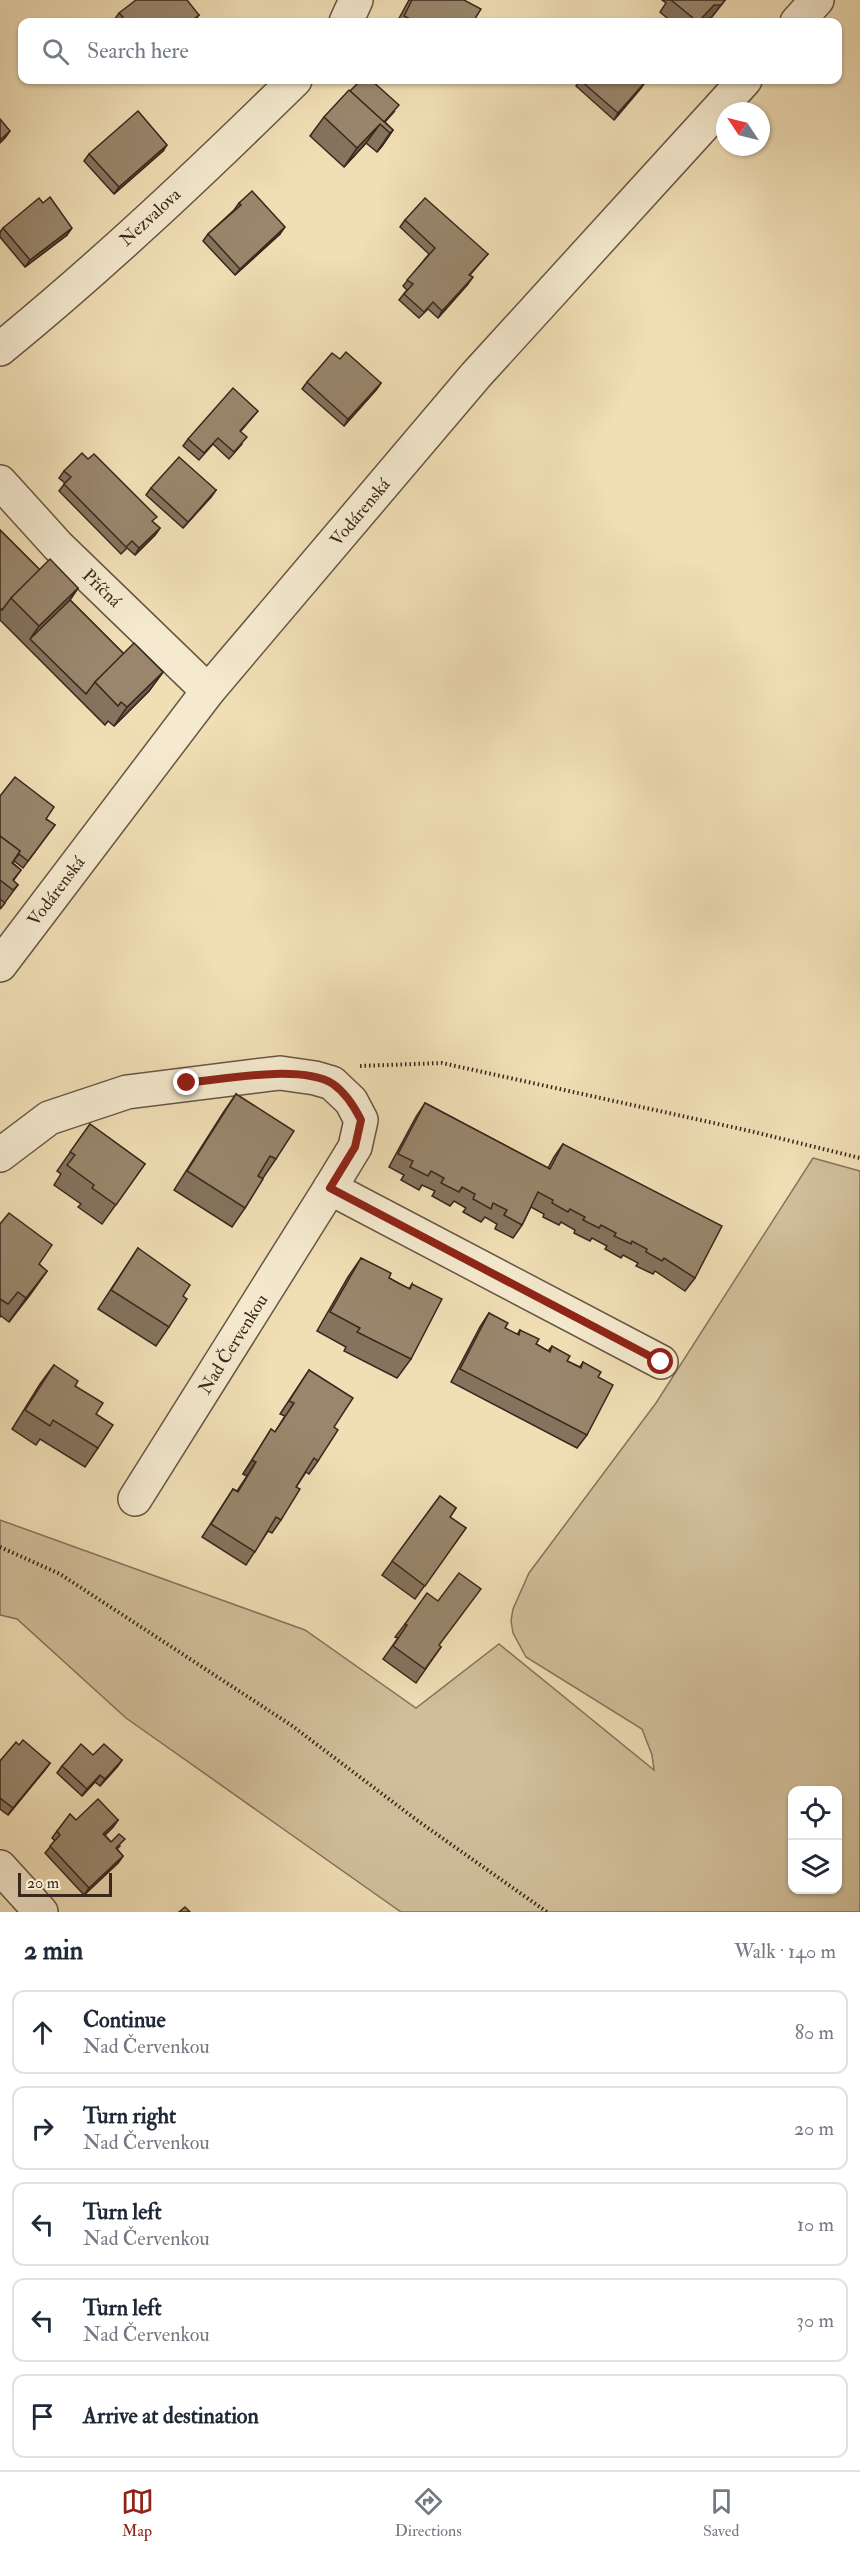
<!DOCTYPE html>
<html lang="en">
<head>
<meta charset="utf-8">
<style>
  :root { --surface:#fff; --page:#f6f6f7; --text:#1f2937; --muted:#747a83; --line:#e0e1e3; --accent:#8f2418 }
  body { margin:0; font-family:"IM FELL Double Pica",serif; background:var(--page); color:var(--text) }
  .controls { position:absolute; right:18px; bottom:18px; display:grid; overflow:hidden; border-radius:12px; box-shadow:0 2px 4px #0004 }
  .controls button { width:54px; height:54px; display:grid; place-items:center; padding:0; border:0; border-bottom:2px solid var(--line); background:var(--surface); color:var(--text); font:30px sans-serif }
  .compass { position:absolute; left:716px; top:102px; width:54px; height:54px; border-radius:50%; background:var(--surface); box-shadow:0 2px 4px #0004; rotate:305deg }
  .scale { position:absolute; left:18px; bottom:15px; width:94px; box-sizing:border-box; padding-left:6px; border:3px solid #3a271d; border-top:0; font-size:16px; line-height:21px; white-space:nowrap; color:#3a271d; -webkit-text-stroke:4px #f5eacf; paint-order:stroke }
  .stop { position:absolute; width:18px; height:18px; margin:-14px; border:4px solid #8f2418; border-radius:50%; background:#fff }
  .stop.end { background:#8f2418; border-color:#fff; box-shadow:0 2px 6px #0008 }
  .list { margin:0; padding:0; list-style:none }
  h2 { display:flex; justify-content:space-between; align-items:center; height:78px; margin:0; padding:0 24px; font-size:26px }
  h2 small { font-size:20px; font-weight:400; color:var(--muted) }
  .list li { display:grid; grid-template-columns:39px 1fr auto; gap:18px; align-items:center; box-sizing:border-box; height:84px; margin:0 12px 12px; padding:0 12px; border:2px solid var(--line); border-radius:12px }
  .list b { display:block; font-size:22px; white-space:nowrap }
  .list p { margin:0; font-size:20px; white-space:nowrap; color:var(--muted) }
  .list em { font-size:20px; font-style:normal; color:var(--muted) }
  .icon { flex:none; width:33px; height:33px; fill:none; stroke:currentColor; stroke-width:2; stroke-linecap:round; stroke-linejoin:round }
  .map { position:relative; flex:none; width:860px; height:1912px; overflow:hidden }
  .search { position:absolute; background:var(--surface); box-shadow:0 2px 4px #0004; left:18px; right:18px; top:18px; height:66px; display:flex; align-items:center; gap:15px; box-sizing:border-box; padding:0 21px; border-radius:12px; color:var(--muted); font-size:22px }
  .sheet { height:558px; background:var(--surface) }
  nav { display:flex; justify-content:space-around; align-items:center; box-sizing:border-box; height:84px; border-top:2px solid var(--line); background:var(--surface); font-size:16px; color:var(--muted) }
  nav a { display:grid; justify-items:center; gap:3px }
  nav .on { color:var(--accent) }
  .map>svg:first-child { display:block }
</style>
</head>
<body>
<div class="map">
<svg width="860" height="1912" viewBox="0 0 860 1912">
  <rect width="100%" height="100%" fill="#f0deb5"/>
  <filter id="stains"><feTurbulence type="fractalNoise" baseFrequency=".00333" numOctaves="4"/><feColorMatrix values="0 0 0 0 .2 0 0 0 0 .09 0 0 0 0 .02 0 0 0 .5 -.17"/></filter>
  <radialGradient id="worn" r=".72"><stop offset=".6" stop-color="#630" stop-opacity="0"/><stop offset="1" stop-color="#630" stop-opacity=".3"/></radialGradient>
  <!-- green -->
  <path fill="#d1bf9b" stroke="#86735c" stroke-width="1.5" fill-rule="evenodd" d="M813 1158 860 1171V1912H401L126 1718 17 1619 0 1615V1520L305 1630 416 1708 499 1644 654 1770 652 1755 642 1729 526 1657 513 1633 511 1621 513 1609 529 1573 656 1403ZM792 1790H838V1890H792Z"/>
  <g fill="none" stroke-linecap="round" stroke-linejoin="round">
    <!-- minor casing -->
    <g stroke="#685543" stroke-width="36">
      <g id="minor">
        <path d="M346 22 356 0"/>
        <path d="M797 22 817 0"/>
        <path d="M0 349C103 265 200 173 295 80"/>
        <path d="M0 482 58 546 208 691"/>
        <path d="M0 965 208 691 476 375 745 80"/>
        <path d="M0 1155 49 1118 127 1092 280 1073 315 1078 332 1083 351 1101 361 1120 355 1147 330 1188 135 1499"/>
        <path d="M330 1188 661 1362"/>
        <path d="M0 1867 41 1912"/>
      </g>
    </g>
    <!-- path -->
    <g stroke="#3a271d" stroke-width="4" stroke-dasharray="1.5 3" stroke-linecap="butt">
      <path d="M360 1066 442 1063 750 1131 860 1158"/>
      <path d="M0 1547 60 1574 291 1725 418 1821 547 1912"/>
    </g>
    <!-- minor -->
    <use href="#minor" stroke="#f5eacf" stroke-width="33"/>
  </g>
  <!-- wall -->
  <g fill="#84735d" stroke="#3a271d" stroke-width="1.5">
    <path d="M409 0H464L473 22H397Z"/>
    <path d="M662 0H725L711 18 704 19 701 22H672L660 12 666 3Z"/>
    <path d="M119 13 199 15 194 22H117L114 20Z"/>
    <path d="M581 80 641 88 614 120 576 86Z"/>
    <path d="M394 112 385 122 393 130 382 146 377 152 366 143 344 167 310 136 324 117Z"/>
    <path d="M163 151 114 194 84 161 89 154Z"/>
    <path d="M43 203 67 235 25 267 0 237V232L3 228Z"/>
    <path d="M239 203 280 234 235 275 203 241 208 234 234 210Z"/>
    <path d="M405 220 488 254 470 275 468 284 438 318 428 309 419 318 399 300 407 290 403 286 429 254 400 227Z"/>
    <path d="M340 359 381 383 376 390 344 426 302 389 307 382Z"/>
    <path d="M258 411 240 432 242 444 229 459 213 444 199 460 183 446 188 439Z"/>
    <path d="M64 471 153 522 160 528 155 535 135 555 127 548 121 554 59 491 65 483 59 478Z"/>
    <path d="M151 488 216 490 211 497 183 528 146 495Z"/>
    <path d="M0 530 40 570 78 588 70 600 124 654 163 672 149 691 114 726 108 721 105 725 0 620Z"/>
    <path d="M0 796 46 819 55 825 23 868 14 861 13 863 21 870 13 881 18 885 0 909Z"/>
    <path d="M236 1094 276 1159 263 1178 245 1208 232 1227 174 1190 223 1113Z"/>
    <path d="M425 1103 548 1168 554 1157 563 1144 695 1278 685 1291 655 1271 653 1274 636 1266 638 1263 623 1255 621 1258 605 1249 607 1246 592 1238 590 1241 574 1233 575 1230 561 1222 559 1225 543 1217 544 1214 531 1207 522 1225 513 1238 495 1229 497 1224 485 1217 481 1222 463 1212 466 1208 454 1201 450 1206 432 1196 435 1191 422 1185 419 1190 401 1180 404 1175 389 1167 416 1117Z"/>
    <path d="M90 1124 145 1164 102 1224 78 1207 81 1204 54 1185 61 1174 57 1171Z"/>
    <path d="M0 1224 39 1264 47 1271 9 1322 1 1316 0 1317Z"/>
    <path d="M138 1248 183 1296 169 1327 156 1346 98 1309Z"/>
    <path d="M361 1258 389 1278 409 1289 412 1284 411 1359 397 1378 344 1351 346 1347 317 1331 348 1277Z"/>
    <path d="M489 1313 505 1328 517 1335 520 1330 536 1344 548 1351 552 1346 567 1361 580 1367 583 1362 598 1377 587 1435 577 1448 451 1382 480 1327Z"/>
    <path d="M54 1365 75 1386 96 1414 98 1448 85 1467 40 1439 36 1445 12 1429 40 1384Z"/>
    <path d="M309 1370 334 1427 318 1461 309 1474 306 1472 296 1487 281 1520 272 1533 268 1531 246 1565 202 1537 233 1489 237 1491 247 1476 243 1474 271 1429 275 1432 285 1416 280 1414Z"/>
    <path d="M440 1496 456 1508 450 1517 466 1528 415 1599 382 1575Z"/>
    <path d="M405 1624 441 1647 416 1683 383 1659 398 1638 395 1637Z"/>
    <path d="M19 1745 50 1763 8 1815 0 1809V1761Z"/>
    <path d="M93 1755 122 1760 117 1767 100 1786 95 1782 82 1796 57 1773 62 1766Z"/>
    <path d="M76 1820H118L113 1827 105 1835 111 1842 120 1846 117 1849 123 1856 118 1863 84 1895 45 1853 55 1841 52 1838 57 1831Z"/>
  </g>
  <!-- shaded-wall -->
  <g fill="#6b5e4c" stroke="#3a271d" stroke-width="1.5">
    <path d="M725 0 711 18 704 19 701 22H698L714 5Z"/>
    <path d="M646 81 641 88 614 120 618 113Z"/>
    <path d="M380 124 366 143 344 167 357 148Z"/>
    <path d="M393 130 382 146 377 152 390 133Z"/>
    <path d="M10 131 5 138 0 143V140Z"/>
    <path d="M167 145 163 151 114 194 119 187Z"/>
    <path d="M285 227 280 234 235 275 240 269Z"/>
    <path d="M72 228 67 235 25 267 30 260Z"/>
    <path d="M473 277 468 284 438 318 442 311Z"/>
    <path d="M381 383 376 390 344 426 348 419Z"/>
    <path d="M216 490 211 497 183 528 188 522Z"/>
    <path d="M160 528 155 535 135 555 139 548Z"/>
    <path d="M78 588 65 607 30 639 39 626Z"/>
    <path d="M163 672 149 691 114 726 127 707Z"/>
    <path d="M47 1271 30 1295 9 1322 26 1298Z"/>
    <path d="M252 1460 256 1462 247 1476 243 1474Z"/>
    <path d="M122 1760 117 1767 100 1786 105 1779Z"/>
    <path d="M50 1763 45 1770 8 1815 13 1808Z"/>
    <path d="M100 1775 95 1782 82 1796 87 1789Z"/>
    <path d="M118 1820 113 1827 99 1841 103 1834Z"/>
    <path d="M123 1856 118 1863 84 1895 89 1888Z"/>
  </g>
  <!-- building -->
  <g fill="#99866c" stroke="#3a271d" stroke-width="1.5">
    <path d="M136 0H187L199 15 190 22H117L123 17 119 13Z"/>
    <path d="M412 0H464L481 9 473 22H416L404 16Z"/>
    <path d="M671 0H725L721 5H714L698 22Z"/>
    <path d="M361 80H371L399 105 384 122 350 91Z"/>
    <path d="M580 80H644L646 81 618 113Z"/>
    <path d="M349 90 393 130 390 133 380 124 357 148 324 117Z"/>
    <path d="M138 111 167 145 119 187 89 154Z"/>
    <path d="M0 119 10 131 0 140Z"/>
    <path d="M252 191 285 227 240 269 208 234 241 205 239 203Z"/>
    <path d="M50 197 72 228 30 260 3 228 39 198 43 203Z"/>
    <path d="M425 198 488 254 469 275 473 277 442 311 433 302 424 312 404 294 413 284 407 280 435 248 405 220Z"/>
    <path d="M346 352 381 383 348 419 307 382 332 353 340 359Z"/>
    <path d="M233 388 258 411 240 431 247 437 234 452 218 438 204 453 188 439Z"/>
    <path d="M82 453 88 459 94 454 157 517 152 521 160 528 139 548 132 541 126 547 64 484 71 477 64 471Z"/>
    <path d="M179 457 216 490 188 522 151 488Z"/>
    <path d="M0 530 40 570 11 598 2 610 0 608Z"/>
    <path d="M50 559 78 588 39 626 11 598Z"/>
    <path d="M70 600 124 654 95 682 86 694 30 639Z"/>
    <path d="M134 643 163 672 127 707 121 702 118 706 95 682Z"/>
    <path d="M15 777 54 807 46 819 55 825 28 861 19 854 12 863 20 851 0 836V796Z"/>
    <path d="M0 836 20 851 12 863 21 870 13 880 18 885 13 890 0 880Z"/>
    <path d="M0 899 5 903 1 908H0Z"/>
    <path d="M236 1094 294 1131 276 1159 270 1156 258 1176 263 1179 245 1208 187 1171Z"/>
    <path d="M425 1103 550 1169 563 1144 722 1226 695 1278 664 1258 662 1261 646 1252 647 1249 632 1241 631 1244 614 1236 616 1233 601 1225 599 1228 583 1220 585 1217 570 1209 568 1212 552 1203 553 1200 538 1192 522 1225 504 1215 507 1210 493 1203 491 1209 473 1199 475 1194 462 1187 459 1192 441 1183 444 1178 431 1171 428 1176 410 1167 413 1161 398 1154Z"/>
    <path d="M90 1124 145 1164 116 1205 92 1188 94 1185 67 1165 75 1155 70 1152Z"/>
    <path d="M9 1213 52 1245 39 1264 47 1271 26 1298 18 1292 8 1304 0 1299V1224Z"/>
    <path d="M138 1248 190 1285 183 1296 187 1299 169 1327 111 1290Z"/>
    <path d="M361 1258 391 1273 389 1278 398 1283 410 1289 412 1284 442 1299 411 1359 357 1332 360 1328 330 1312Z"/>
    <path d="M489 1313 508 1323 505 1328 519 1335 520 1330 539 1339 536 1344 550 1352 552 1346 570 1356 567 1361 581 1368 583 1362 601 1372 598 1377 613 1385 587 1435 460 1369Z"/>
    <path d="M54 1365 78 1381 75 1386 103 1403 96 1414 113 1425 98 1448 53 1420 50 1426 25 1410Z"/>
    <path d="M309 1370 353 1398 334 1427 338 1430 318 1461 314 1458 296 1487 300 1489 281 1520 276 1517 255 1552 211 1524 233 1489 238 1492 256 1462 252 1460 271 1429 275 1432 294 1403 289 1401Z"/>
    <path d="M440 1496 456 1508 450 1517 466 1528 425 1586 392 1561Z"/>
    <path d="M459 1573 481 1589 439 1645 441 1647 425 1669 393 1646 407 1625 405 1624 427 1593 438 1601Z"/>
    <path d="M23 1740 50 1763 13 1808 0 1798V1761L16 1742 19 1745Z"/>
    <path d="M81 1744 93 1755 104 1744 122 1760 105 1779 100 1775 87 1789 62 1766Z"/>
    <path d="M98 1799 118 1820 103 1834 111 1842 119 1834 125 1839 116 1848 123 1856 89 1888 50 1846 60 1835 57 1831 70 1814 76 1820Z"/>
    <path d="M185 1907 190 1912H179Z"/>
  </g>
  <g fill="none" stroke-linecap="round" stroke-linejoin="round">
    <!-- route -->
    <path stroke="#8f2418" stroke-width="8" d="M187 1083C223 1079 302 1064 333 1084 346 1093 354 1106 361 1120L355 1147 330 1188 661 1362"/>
  </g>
  <g text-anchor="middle" stroke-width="4.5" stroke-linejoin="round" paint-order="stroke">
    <!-- street labels -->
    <g font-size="18" fill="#3a271d" stroke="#f5eacf">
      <text transform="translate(150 217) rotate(-43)" y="6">Nezvalova</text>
      <text transform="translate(360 512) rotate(-50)" y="6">Vodárenská</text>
      <text transform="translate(102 588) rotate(44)" y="6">Příčná</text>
      <text transform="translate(56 891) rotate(-53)" y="6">Vodárenská</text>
      <text transform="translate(233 1344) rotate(-58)" y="6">Nad Červenkou</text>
    </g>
  </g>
  <rect width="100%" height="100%" filter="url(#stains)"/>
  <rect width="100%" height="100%" fill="url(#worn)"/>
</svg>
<div class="controls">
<button><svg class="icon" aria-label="locate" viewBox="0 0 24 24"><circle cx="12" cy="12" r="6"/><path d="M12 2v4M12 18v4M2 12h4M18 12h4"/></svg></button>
<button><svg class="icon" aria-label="layers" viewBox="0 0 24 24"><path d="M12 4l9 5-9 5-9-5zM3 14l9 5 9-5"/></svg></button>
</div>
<svg class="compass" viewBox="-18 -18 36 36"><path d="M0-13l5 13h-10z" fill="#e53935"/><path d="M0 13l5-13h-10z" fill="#747a83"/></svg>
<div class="scale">20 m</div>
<div class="stop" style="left:661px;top:1362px"></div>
<div class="stop end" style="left:187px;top:1083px"></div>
<div class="search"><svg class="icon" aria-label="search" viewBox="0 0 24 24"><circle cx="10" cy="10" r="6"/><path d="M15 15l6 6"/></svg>Search here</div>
</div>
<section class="sheet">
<h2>2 min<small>Walk · 140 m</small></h2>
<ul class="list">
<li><svg class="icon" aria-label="ahead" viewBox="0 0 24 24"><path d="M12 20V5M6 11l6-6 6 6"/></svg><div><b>Continue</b><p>Nad Červenkou</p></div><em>80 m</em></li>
<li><svg class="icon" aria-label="right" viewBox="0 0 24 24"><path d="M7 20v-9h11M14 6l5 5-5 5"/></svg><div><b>Turn right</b><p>Nad Červenkou</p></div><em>20 m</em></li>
<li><svg class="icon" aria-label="left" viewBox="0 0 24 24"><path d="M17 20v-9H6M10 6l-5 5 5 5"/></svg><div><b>Turn left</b><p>Nad Červenkou</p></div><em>10 m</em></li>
<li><svg class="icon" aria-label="left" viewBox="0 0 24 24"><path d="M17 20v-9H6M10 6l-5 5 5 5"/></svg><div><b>Turn left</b><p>Nad Červenkou</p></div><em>30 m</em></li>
<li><svg class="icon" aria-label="arrive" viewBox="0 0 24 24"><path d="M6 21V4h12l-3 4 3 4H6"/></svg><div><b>Arrive at destination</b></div></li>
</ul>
</section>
<nav>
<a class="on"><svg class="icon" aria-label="map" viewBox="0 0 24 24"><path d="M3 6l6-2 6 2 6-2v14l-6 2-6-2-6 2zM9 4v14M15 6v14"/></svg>Map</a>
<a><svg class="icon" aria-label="directions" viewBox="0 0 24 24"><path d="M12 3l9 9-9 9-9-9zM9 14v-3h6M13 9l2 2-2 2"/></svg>Directions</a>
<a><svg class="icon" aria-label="saved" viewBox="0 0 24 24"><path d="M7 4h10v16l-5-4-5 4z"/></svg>Saved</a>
</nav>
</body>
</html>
